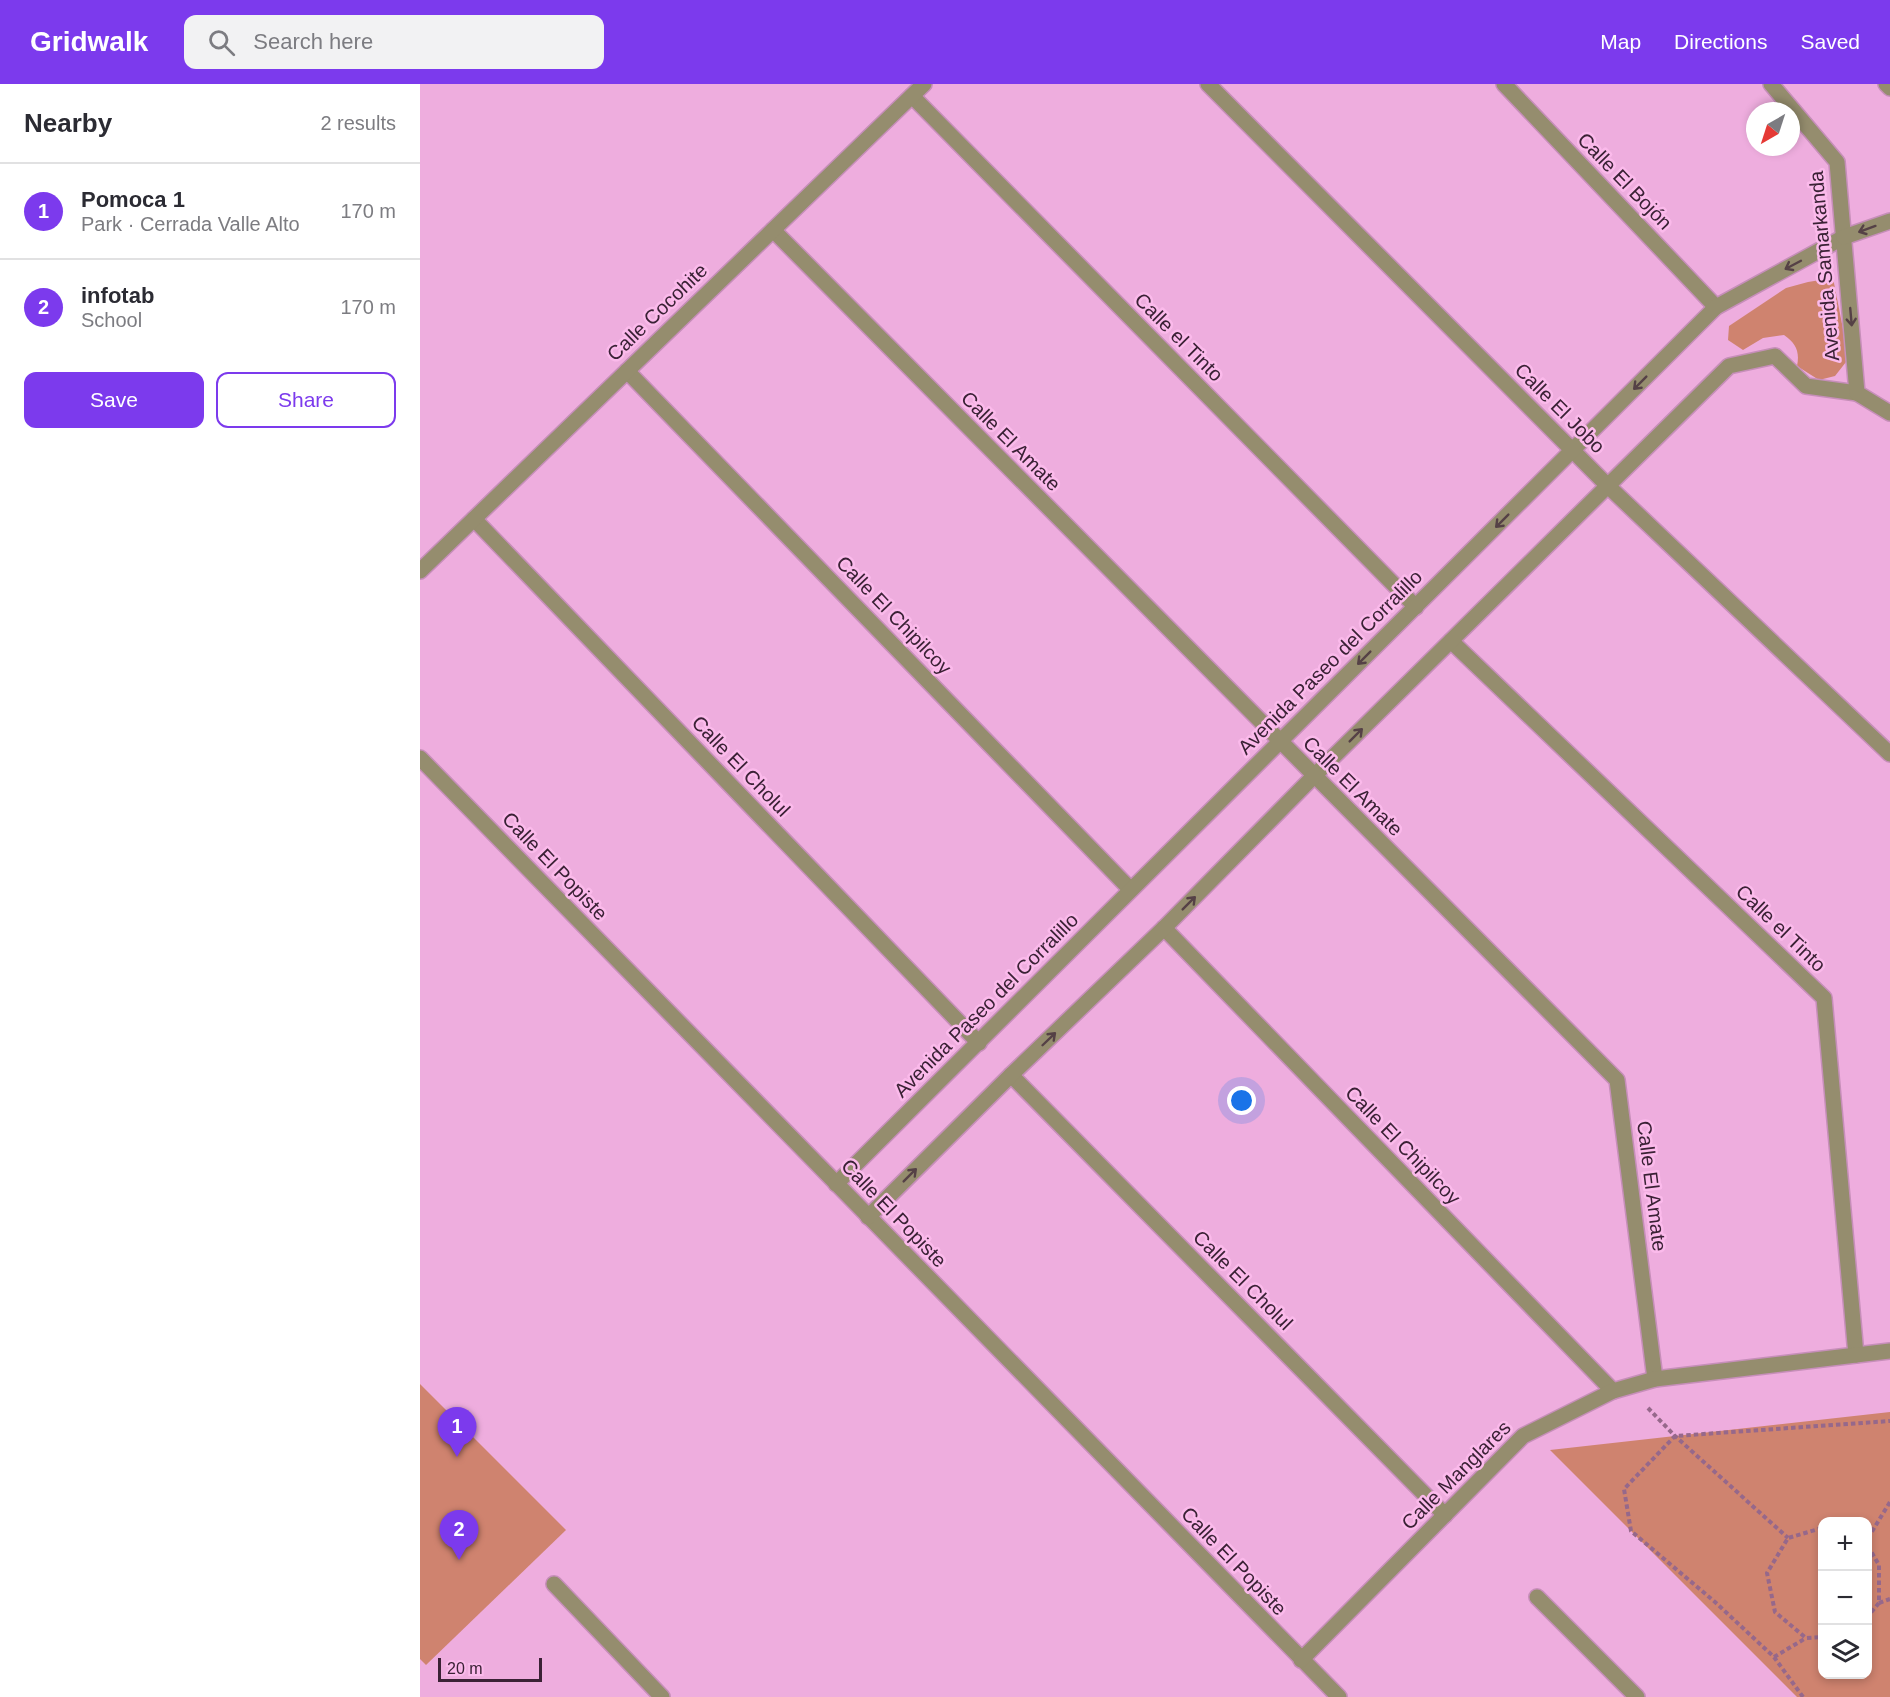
<!DOCTYPE html>
<html lang="en">
<head>
<meta charset="utf-8">
<style>
  :root { --surface:#fff; --page:#f2f2f3; --text:#2b2b33; --muted:#7c7c81; --line:#e1e1e2; --accent:#7c3aed }
  body { margin:0; font-family:Arial,sans-serif; background:var(--page); color:var(--text) }
  .controls { position:absolute; right:18px; bottom:18px; display:grid; overflow:hidden; border-radius:12px; box-shadow:0 3px 9px #0003 }
  .controls button { width:54px; height:54px; display:grid; place-items:center; padding:0; border:0; border-bottom:2px solid var(--line); background:var(--surface); color:var(--text); font:30px sans-serif }
  .compass { position:absolute; left:1326px; top:18px; width:54px; height:54px; border-radius:50%; background:var(--surface); box-shadow:0 3px 9px #0003; rotate:219deg }
  .scale { position:absolute; left:18px; bottom:15px; width:104px; box-sizing:border-box; padding-left:6px; border:3px solid #3a2135; border-top:0; font-size:16px; line-height:21px; white-space:nowrap; color:#3a2135; -webkit-text-stroke:4px #fbbaeb; paint-order:stroke }
  .you { position:absolute; left:822px; top:1017px; width:21px; height:21px; margin:-15px; border:4px solid #fff; border-radius:50%; background:#1a73e8; box-shadow:0 0 0 9px #1a73e833 }
  .badge { display:grid; place-items:center; width:39px; height:39px; border-radius:50%; background:var(--accent); color:#fff; font-size:20px; font-weight:700 }
  .pin { position:absolute; translate:-50% -50px; filter:drop-shadow(0 2px 3px #0008) }
  .pin::after { content:''; position:absolute; top:32px; width:21px; height:18px; background:inherit; clip-path:polygon(0 0,100% 0,50% 100%) }
  .list { margin:0; padding:0; list-style:none }
  h2 { display:flex; justify-content:space-between; align-items:center; height:78px; margin:0; padding:0 24px; font-size:26px }
  h2 small { font-size:20px; font-weight:400; color:var(--muted) }
  .list li { display:grid; grid-template-columns:39px 1fr auto; gap:18px; align-items:center; box-sizing:border-box; height:96px; padding:0 24px; border-top:2px solid var(--line) }
  .list b { display:block; font-size:22px; white-space:nowrap }
  .list p { margin:0; font-size:20px; white-space:nowrap; color:var(--muted) }
  .list em { font-size:20px; font-style:normal; color:var(--muted) }
  .actions { display:flex; gap:12px; padding:18px 24px }
  .actions a { flex:1; padding:14px 0; border:2px solid var(--accent); border-radius:12px; text-align:center; font-size:21px; color:var(--accent) }
  .actions .main { background:var(--accent); color:#fff }
  .icon { flex:none; width:33px; height:33px; fill:none; stroke:currentColor; stroke-width:2; stroke-linecap:round; stroke-linejoin:round }
  .map { position:relative; flex:none; width:1470px; height:1613px; overflow:hidden }
  header { display:flex; align-items:center; gap:36px; box-sizing:border-box; height:84px; padding:0 30px; background:var(--accent); color:#fff }
  header strong { font-size:28px }
  nav { display:flex; gap:33px; margin-inline-start:auto; font-size:21px }
  .search { width:420px; height:54px; background:var(--page); display:flex; align-items:center; gap:15px; box-sizing:border-box; padding:0 21px; border-radius:12px; color:var(--muted); font-size:22px }
  main { display:flex }
  aside { flex:1; background:var(--surface) }
  .map>svg:first-child { display:block }
</style>
</head>
<body>
<header>
<strong>Gridwalk</strong>
<div class="search"><svg class="icon" aria-label="search" viewBox="0 0 24 24"><circle cx="10" cy="10" r="6"/><path d="M15 15l6 6"/></svg>Search here</div>
<nav><a>Map</a><a>Directions</a><a>Saved</a></nav>
</header>
<main>
<aside>
<h2>Nearby<small>2 results</small></h2>
<ul class="list">
<li><span class="badge">1</span><div><b>Pomoca 1</b><p>Park · Cerrada Valle Alto</p></div><em>170 m</em></li>
<li><span class="badge">2</span><div><b>infotab</b><p>School</p></div><em>170 m</em></li>
</ul>
<div class="actions"><a class="main">Save</a><a>Share</a></div>
</aside>
<div class="map">
<svg width="1470" height="1613" viewBox="0 0 1470 1613">
  <rect width="100%" height="100%" fill="#eeadde"/>
  <!-- green -->
  <g fill="#cf836f" fill-rule="evenodd">
    <path d="M1413 194 1423 245 1426 278 1415 292 1399 296 1377 282C1380 268 1376 259 1364 251L1343 254 1323 266 1308 256 1309 242 1366 204 1388 198Z"/>
    <path d="M0 1300 146 1446 6 1581 0 1575Z"/>
    <path d="M1470 1328V1613H1377L1130 1366ZM1402 1438H1448V1590H1402Z"/>
  </g>
  <g fill="none" stroke-linecap="round" stroke-linejoin="round">
    <!-- minor casing -->
    <g stroke="#c68eb9" stroke-width="18">
      <g id="minor">
        <path d="M788 0 1188 402 1470 670"/>
        <path d="M1084 0 1296 223"/>
        <path d="M492 12 996 523"/>
        <path d="M353 146 1197 996 1235 1295"/>
        <path d="M207 287 710 805"/>
        <path d="M54 435 559 959"/>
        <path d="M0 487 504 0"/>
        <path d="M1031 557 1404 914 1436 1271"/>
        <path d="M0 674 919 1613"/>
        <path d="M744 844 1193 1307"/>
        <path d="M591 991 1025 1431"/>
        <path d="M416 1100 1296 223 1424 153"/>
        <path d="M448 1133 591 991 744 844 894 692 1309 282 1355 272 1386 302 1437 309"/>
        <path d="M134 1500 242 1613"/>
        <path d="M1117 1513 1217 1613"/>
        <path d="M881 1576 1103 1352 1193 1307 1235 1295 1470 1267"/>
      </g>
    </g>
    <!-- tertiary casing -->
    <g stroke="#c68eb9" stroke-width="18">
      <g id="tertiary">
        <path d="M1351 0 1417 78 1437 309 1470 329"/>
        <path d="M1466 0 1470 4"/>
        <path d="M1424 153 1470 137"/>
      </g>
    </g>
    <!-- path -->
    <g stroke="#96688b" stroke-width="4" stroke-dasharray="4.5 3" stroke-linecap="butt">
      <path d="M1228 1324 1255 1352 1368 1454"/>
      <path d="M1402 1444 1368 1454 1347 1489 1355 1528 1386 1554 1402 1553"/>
      <path d="M1448 1454 1470 1418"/>
      <path d="M1448 1462 1459 1481V1519L1448 1532"/>
      <path d="M1459 1519 1470 1515"/>
      <path d="M1354 1573 1386 1554"/>
      <path d="M1383 1613 1354 1573 1295 1518 1211 1447 1204 1405 1255 1352 1470 1337"/>
    </g>
    <!-- minor -->
    <use href="#minor" stroke="#958d6e" stroke-width="15"/>
    <!-- tertiary -->
    <use href="#tertiary" stroke="#958d6e" stroke-width="15"/>
  </g>
  <!-- one-way arrows -->
  <defs><path id="oneway-shaft" d="M-6 0H5M1.5-3L5.5 0L1.5 3" fill="none" stroke-width="1.6" stroke-linecap="round" stroke-linejoin="round" transform="scale(1.5)"/></defs>
  <g stroke="#554146">
    <use href="#oneway-shaft" transform="translate(1447 145) rotate(160)"/>
    <use href="#oneway-shaft" transform="translate(1373 181) rotate(152)"/>
    <use href="#oneway-shaft" transform="translate(1431 233) rotate(85)"/>
    <use href="#oneway-shaft" transform="translate(1220 299) rotate(135)"/>
    <use href="#oneway-shaft" transform="translate(1082 437) rotate(135)"/>
    <use href="#oneway-shaft" transform="translate(944 574) rotate(135)"/>
    <use href="#oneway-shaft" transform="translate(936 651) rotate(-45)"/>
    <use href="#oneway-shaft" transform="translate(769 819) rotate(-45)"/>
    <use href="#oneway-shaft" transform="translate(629 955) rotate(-44)"/>
    <use href="#oneway-shaft" transform="translate(490 1091) rotate(-45)"/>
  </g>
  <g text-anchor="middle" stroke-width="5" stroke-linejoin="round" paint-order="stroke">
    <!-- street labels -->
    <g font-size="20" fill="#3a2135" stroke="#fbbaeb">
      <text transform="translate(1205 97) rotate(46)" y="7">Calle El Bojón</text>
      <text transform="translate(1404 182) rotate(-95)" y="7">Avenida Samarkanda</text>
      <text transform="translate(237 228) rotate(-44)" y="7">Calle Cocohite</text>
      <text transform="translate(759 253) rotate(45)" y="7">Calle el Tinto</text>
      <text transform="translate(1140 324) rotate(45)" y="7">Calle El Jobo</text>
      <text transform="translate(591 357) rotate(45)" y="7">Calle El Amate</text>
      <text transform="translate(474 531) rotate(46)" y="7">Calle El Chipilcoy</text>
      <text transform="translate(910 578) rotate(-45)" y="7">Avenida Paseo del Corralillo</text>
      <text transform="translate(321 682) rotate(46)" y="7">Calle El Cholul</text>
      <text transform="translate(933 702) rotate(45)" y="7">Calle El Amate</text>
      <text transform="translate(135 782) rotate(46)" y="7">Calle El Popiste</text>
      <text transform="translate(1361 844) rotate(44)" y="7">Calle el Tinto</text>
      <text transform="translate(566 921) rotate(-45)" y="7">Avenida Paseo del Corralillo</text>
      <text transform="translate(983 1061) rotate(46)" y="7">Calle El Chipilcoy</text>
      <text transform="translate(1232 1102) rotate(83)" y="7">Calle El Amate</text>
      <text transform="translate(474 1129) rotate(46)" y="7">Calle El Popiste</text>
      <text transform="translate(823 1196) rotate(45)" y="7">Calle El Cholul</text>
      <text transform="translate(1036 1391) rotate(-45)" y="7">Calle Manglares</text>
      <text transform="translate(814 1477) rotate(46)" y="7">Calle El Popiste</text>
    </g>
  </g>
</svg>
<div class="controls">
<button>+</button>
<button>−</button>
<button><svg class="icon" aria-label="layers" viewBox="0 0 24 24"><path d="M12 4l9 5-9 5-9-5zM3 14l9 5 9-5"/></svg></button>
</div>
<svg class="compass" viewBox="-18 -18 36 36"><path d="M0-13l5 13h-10z" fill="#e53935"/><path d="M0 13l5-13h-10z" fill="#7c7c81"/></svg>
<div class="scale">20 m</div>
<div class="you"></div>
<div class="pin badge" style="left:37px;top:1373px">1</div>
<div class="pin badge" style="left:39px;top:1476px">2</div>
</div>
</main>
</body>
</html>
